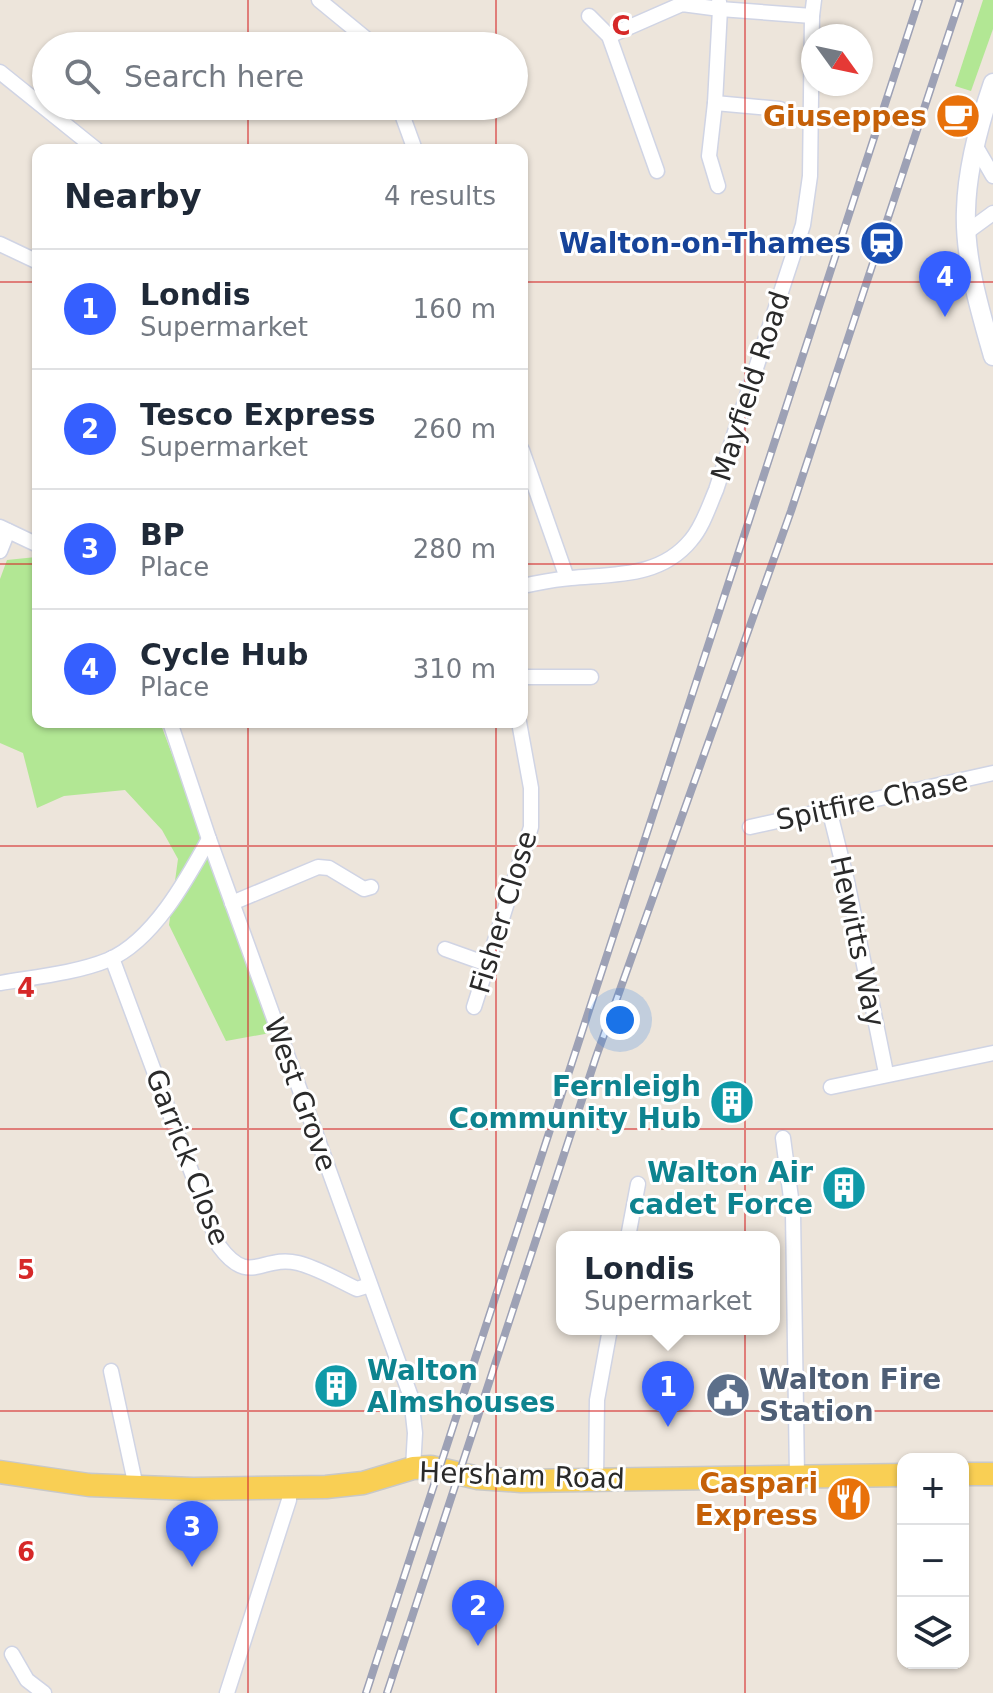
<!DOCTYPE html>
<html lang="en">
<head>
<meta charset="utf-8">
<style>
  :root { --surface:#fff; --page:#f6f6f7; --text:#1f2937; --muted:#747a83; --line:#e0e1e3; --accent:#355fff }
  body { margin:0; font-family:"DejaVu Sans",sans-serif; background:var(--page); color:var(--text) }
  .controls { position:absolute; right:24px; bottom:24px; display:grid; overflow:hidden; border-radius:16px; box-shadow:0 2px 6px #0004 }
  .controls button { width:72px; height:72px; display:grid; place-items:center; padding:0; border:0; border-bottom:2px solid var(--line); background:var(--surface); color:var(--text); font:40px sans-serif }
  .compass { position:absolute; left:801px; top:24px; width:72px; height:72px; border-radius:50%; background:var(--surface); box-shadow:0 2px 6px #0004; rotate:123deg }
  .you { position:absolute; left:620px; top:1020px; width:28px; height:28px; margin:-20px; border:6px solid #fff; border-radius:50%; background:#1a73e8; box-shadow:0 0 0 12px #1a73e833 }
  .badge { display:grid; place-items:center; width:52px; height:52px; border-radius:50%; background:var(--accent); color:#fff; font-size:26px; font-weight:700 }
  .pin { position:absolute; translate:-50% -66px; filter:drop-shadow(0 2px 4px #0008) }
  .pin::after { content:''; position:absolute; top:42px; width:28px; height:24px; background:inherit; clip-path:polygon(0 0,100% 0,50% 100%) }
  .popup { position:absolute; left:556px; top:1231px; width:224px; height:104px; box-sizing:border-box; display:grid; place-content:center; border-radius:16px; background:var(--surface); filter:drop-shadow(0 2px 6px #0005); font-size:26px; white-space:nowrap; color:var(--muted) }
  .popup b { font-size:30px; color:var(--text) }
  .popup::after { content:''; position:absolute; left:50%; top:100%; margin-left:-16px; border:16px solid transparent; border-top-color:var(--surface) }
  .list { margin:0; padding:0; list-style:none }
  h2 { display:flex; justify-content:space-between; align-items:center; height:104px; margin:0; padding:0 32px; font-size:34px }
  h2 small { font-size:26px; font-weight:400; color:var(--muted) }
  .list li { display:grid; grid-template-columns:52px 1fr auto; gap:24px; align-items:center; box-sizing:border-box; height:120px; padding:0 32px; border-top:2px solid var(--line) }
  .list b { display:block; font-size:30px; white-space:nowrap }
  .list p { margin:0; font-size:26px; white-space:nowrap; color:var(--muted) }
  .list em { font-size:26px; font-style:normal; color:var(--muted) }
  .icon { flex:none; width:44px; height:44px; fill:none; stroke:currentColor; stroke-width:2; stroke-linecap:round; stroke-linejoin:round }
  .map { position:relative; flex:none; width:993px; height:1693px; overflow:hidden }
  .search { position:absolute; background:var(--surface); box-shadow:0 2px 6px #0004; left:32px; top:32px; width:496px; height:88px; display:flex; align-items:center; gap:20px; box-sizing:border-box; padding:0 28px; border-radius:44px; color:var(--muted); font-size:30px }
  .panel { position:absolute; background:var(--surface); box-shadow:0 2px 6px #0004; left:32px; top:144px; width:496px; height:584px; border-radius:16px }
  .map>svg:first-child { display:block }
</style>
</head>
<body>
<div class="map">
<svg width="993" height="1693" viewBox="0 0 993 1693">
  <rect width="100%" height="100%" fill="#ede5db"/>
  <!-- green -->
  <g fill="#b2e794">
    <path d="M983 0H993V29L971 91 955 86Z"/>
    <path d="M36 557 38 722H160L276 1032 226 1041 169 925 178 859 162 830 125 790 64 796 37 808 23 753 0 743V579L7 560Z"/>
  </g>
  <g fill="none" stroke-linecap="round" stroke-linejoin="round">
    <!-- minor casing -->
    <g stroke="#d0d4e4" stroke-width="17">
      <g id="minor">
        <path d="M319 0 375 46"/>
        <path d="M719 2 720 9 812 16"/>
        <path d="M589 16 609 36 657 171"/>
        <path d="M609 36 682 4 720 9 715 103 709 156 718 186"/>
        <path d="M0 72 97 150"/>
        <path d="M715 103 780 109"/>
        <path d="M399 106 415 150"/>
        <path d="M975 145 993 176"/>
        <path d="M967 232 993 213"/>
        <path d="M0 244 38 262"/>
        <path d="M522 450 567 578"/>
        <path d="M0 527 38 545"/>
        <path d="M0 551 8 531"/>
        <path d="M522 586C538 583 555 579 571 578 616 574 661 577 691 540 703 526 709 506 716 490L803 225 810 176 812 16 814 0"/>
        <path d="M522 677H591"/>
        <path d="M170 722 209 839 411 1397 415 1433 413 1468"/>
        <path d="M829 809 847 881 886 1073"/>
        <path d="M750 827 993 773"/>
        <path d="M232 903 318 867 329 868 364 889 371 887"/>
        <path d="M445 949 487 964"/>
        <path d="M112 958 219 1246C250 1288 262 1254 298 1263 318 1268 338 1280 357 1289L370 1285"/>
        <path d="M0 983C35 977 76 973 108 960 153 941 187 879 209 839"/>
        <path d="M474 1007 531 827V788L519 722"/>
        <path d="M831 1087 993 1053"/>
        <path d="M783 1138 793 1213 797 1476"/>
        <path d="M628 1237 638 1184"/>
        <path d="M111 1371 136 1487"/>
        <path d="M596 1480 597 1400 610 1329"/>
        <path d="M12 1654 27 1680 44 1693"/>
        <path d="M227 1693 289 1500V1487"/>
      </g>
    </g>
    <!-- tertiary casing -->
    <g stroke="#d0d4e4" stroke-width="21">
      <path id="tertiary" d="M993 83C979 124 967 167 966 210 964 258 980 311 993 356"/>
    </g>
    <!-- primary casing -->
    <g stroke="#c8c8c8" stroke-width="25">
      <g id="primary">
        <path d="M0 1472 89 1485 193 1489 326 1487 363 1483 413 1468 431 1467 478 1478 521 1481 903 1475"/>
        <path d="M963 1474H993"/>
      </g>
    </g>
    <!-- minor -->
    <use href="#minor" stroke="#fff" stroke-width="14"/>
    <!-- tertiary -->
    <use href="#tertiary" stroke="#fff" stroke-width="18"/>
    <!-- primary -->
    <use href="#primary" stroke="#f9cf54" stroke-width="22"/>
    <!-- rail casing -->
    <g stroke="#9da1b5" stroke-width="8">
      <g id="rail">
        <path d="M366 1693 919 0"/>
        <path d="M387 1693 596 1057 791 511 960 0"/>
      </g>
    </g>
    <!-- rail -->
    <use href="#rail" stroke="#fff" stroke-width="5" stroke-dasharray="15" stroke-linecap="butt"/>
  </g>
  <!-- grid -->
  <path fill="none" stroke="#d62828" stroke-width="2" stroke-opacity="0.55" d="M248 0V46M496 0V46M745 0V1693M248 106V150M496 106V150M0 282H38M522 282H993M0 564H38M522 564H993M248 722V1693M496 722V1693M0 846H993M0 1129H993M0 1411H993"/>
  <!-- icons -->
  <defs>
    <g id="cafe-disc" transform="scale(2.3)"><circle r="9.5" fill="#e8710a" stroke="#fff"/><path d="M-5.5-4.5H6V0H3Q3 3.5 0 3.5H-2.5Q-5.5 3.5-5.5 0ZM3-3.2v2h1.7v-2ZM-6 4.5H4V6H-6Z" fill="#fff"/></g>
    <g id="station-disc" transform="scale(2.3)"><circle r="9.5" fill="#1a4fb4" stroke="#fff"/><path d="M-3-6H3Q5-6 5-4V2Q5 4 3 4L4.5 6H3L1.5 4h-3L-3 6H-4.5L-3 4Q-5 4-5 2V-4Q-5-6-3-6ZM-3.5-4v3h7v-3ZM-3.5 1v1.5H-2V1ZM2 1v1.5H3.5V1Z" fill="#fff"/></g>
    <g id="building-disc" transform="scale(2.3)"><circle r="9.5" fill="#0f9aa8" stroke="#fff"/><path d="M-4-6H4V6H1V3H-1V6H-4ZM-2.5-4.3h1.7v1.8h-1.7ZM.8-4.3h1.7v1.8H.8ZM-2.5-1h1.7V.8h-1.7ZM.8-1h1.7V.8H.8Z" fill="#fff"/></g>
    <g id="civic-disc" transform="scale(2.3)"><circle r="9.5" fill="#5c6f8a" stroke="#fff"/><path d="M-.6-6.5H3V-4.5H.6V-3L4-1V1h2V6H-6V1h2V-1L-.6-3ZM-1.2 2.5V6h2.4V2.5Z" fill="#fff"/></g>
    <g id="restaurant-disc" transform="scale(2.3)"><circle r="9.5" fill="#e8710a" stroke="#fff"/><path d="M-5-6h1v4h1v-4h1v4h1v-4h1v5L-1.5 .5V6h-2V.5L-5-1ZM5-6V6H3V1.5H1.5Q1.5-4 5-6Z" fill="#fff"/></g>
  </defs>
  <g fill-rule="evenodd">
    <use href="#cafe-disc" x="958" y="116"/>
    <use href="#station-disc" x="882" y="243"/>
    <use href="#building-disc" x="732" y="1102"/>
    <use href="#building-disc" x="844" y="1188"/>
    <use href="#building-disc" x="336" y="1386"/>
    <use href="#civic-disc" x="728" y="1395"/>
    <use href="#restaurant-disc" x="849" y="1499"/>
  </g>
  <g text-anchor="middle" stroke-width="6" stroke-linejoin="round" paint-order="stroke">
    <!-- food labels -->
    <g font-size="28" font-weight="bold" fill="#c56008" stroke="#fff" text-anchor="end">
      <text x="927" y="126">Giuseppes</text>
      <text x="818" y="1493">Caspari<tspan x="818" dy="32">Express</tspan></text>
    </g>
    <!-- transit labels -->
    <g font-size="28" font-weight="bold" fill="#164399" stroke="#fff" text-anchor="end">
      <text x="851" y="253">Walton-on-Thames</text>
    </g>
    <!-- street labels -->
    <g font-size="28" fill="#2a2a2a" stroke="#fff">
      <text transform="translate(750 386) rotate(-72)" y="10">Mayfield Road</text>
      <text transform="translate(872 800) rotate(-12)" y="10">Spitfire Chase</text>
      <text transform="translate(503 912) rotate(-73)" y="10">Fisher Close</text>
      <text transform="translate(858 941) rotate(78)" y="10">Hewitts Way</text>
      <text transform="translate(301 1094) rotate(70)" y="10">West Grove</text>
      <text transform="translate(188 1157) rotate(69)" y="10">Garrick Close</text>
      <text transform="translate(522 1475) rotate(2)" y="10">Hersham Road</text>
    </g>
    <!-- culture labels -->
    <g font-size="28" font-weight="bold" fill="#0d838f" stroke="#fff" text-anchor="end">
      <text x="701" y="1096">Fernleigh<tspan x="701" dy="32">Community Hub</tspan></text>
      <text x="813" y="1182">Walton Air<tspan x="813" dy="32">cadet Force</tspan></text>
      <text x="367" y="1380" text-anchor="start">Walton<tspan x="367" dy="32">Almshouses</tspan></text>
    </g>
    <!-- service labels -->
    <g font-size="28" font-weight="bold" fill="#4e5e75" stroke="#fff" text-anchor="start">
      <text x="759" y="1389">Walton Fire<tspan x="759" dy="32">Station</tspan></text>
    </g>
  </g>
  <g font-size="26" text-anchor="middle" font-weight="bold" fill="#d62828" stroke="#fff" stroke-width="6" stroke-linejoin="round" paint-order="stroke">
    <text x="621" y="35">C</text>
    <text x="26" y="997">4</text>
    <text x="26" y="1279">5</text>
    <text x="26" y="1561">6</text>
  </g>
</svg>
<div class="controls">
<button>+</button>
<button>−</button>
<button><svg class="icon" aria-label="layers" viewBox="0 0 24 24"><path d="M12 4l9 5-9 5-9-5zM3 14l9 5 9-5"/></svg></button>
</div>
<svg class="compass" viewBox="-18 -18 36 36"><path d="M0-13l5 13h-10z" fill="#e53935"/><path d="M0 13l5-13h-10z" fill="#747a83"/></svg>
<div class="you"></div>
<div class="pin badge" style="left:668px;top:1427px">1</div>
<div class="popup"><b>Londis</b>Supermarket</div>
<div class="pin badge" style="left:478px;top:1646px">2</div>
<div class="pin badge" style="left:192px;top:1567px">3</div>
<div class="pin badge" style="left:945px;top:317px">4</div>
<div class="search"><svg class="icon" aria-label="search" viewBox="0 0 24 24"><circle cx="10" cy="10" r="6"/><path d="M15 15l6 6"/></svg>Search here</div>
<section class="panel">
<h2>Nearby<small>4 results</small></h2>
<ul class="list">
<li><span class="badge">1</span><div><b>Londis</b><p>Supermarket</p></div><em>160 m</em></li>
<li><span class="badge">2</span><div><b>Tesco Express</b><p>Supermarket</p></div><em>260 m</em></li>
<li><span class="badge">3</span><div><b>BP</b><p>Place</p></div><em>280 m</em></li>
<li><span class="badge">4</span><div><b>Cycle Hub</b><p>Place</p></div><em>310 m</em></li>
</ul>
</section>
</div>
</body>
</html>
